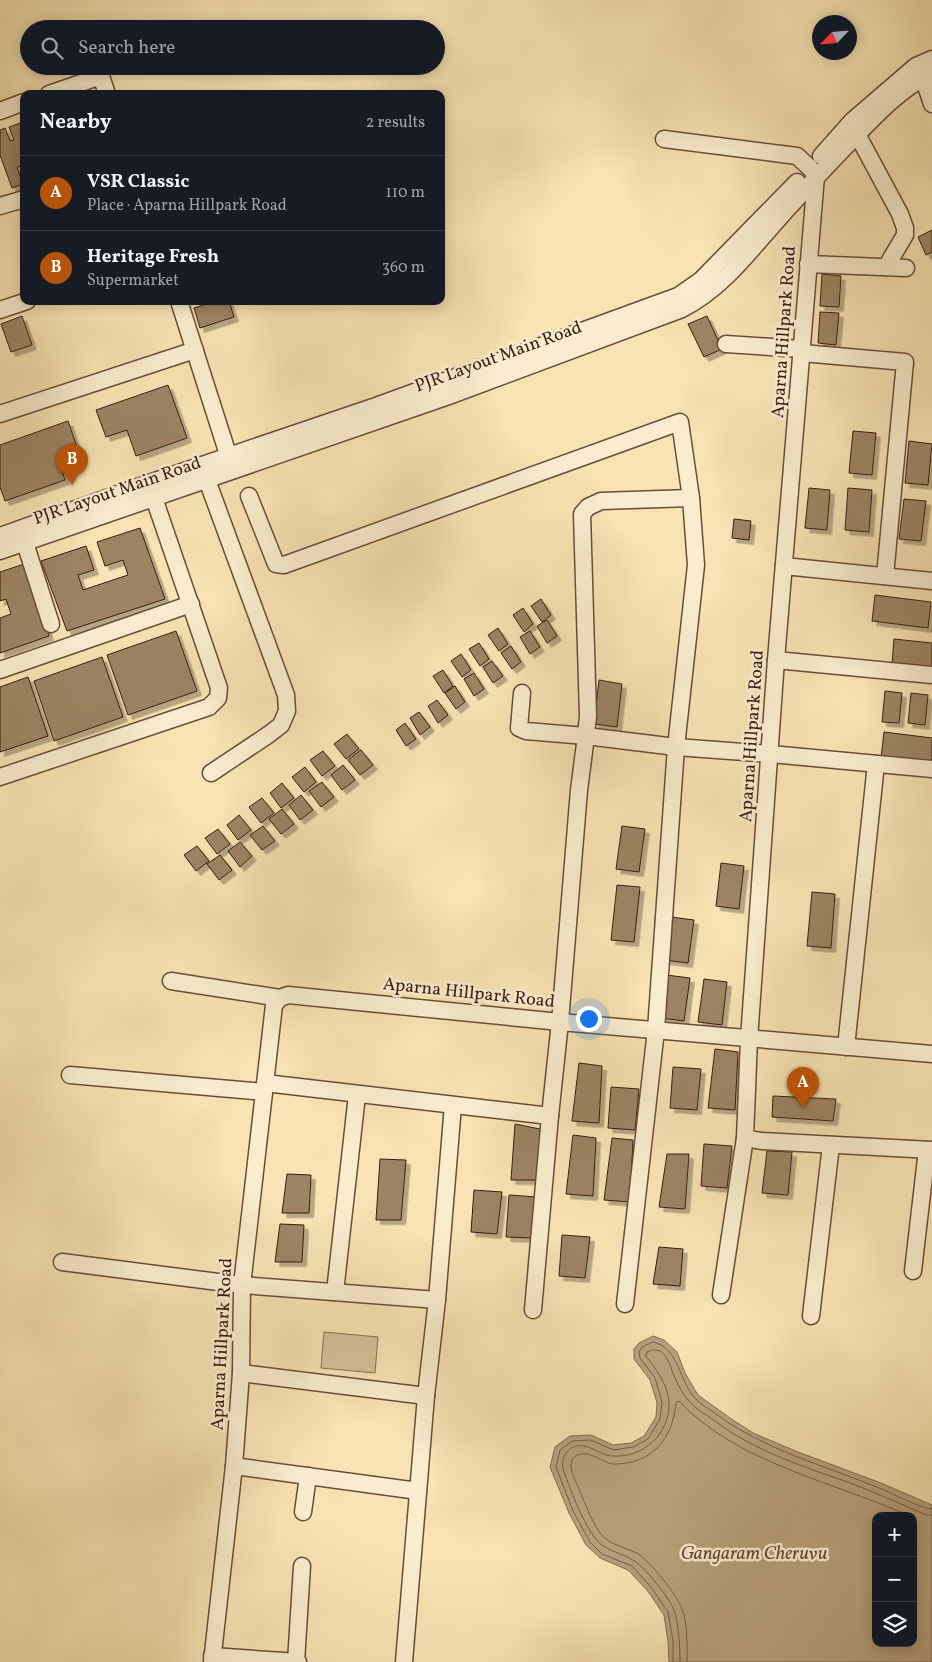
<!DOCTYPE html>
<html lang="en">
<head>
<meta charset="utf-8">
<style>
  :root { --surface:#171b24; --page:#242831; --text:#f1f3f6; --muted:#9ea1a6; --line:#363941; --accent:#b45309 }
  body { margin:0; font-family:Vollkorn,serif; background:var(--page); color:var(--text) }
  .controls { position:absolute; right:15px; bottom:15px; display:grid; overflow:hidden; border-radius:10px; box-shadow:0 2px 12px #0003 }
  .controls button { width:45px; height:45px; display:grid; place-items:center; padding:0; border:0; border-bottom:1px solid var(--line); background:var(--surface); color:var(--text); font:25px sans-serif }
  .compass { position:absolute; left:812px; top:15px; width:45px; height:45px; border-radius:50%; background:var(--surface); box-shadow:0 2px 12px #0003; rotate:244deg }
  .you { position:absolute; left:588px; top:1018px; width:18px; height:18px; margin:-12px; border:4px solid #fff; border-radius:50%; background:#1a73e8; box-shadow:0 0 0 8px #1a73e833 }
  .badge { display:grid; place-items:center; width:32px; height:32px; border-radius:50%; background:var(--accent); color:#fff; font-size:16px; font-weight:700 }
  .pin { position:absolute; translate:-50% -41px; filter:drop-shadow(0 1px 2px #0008) }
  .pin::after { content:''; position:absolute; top:26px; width:18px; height:15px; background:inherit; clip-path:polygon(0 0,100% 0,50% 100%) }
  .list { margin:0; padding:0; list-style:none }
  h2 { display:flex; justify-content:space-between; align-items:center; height:65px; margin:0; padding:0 20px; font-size:21px }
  h2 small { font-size:16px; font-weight:400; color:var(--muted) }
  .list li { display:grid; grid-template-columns:32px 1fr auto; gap:15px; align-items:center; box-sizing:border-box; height:75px; padding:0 20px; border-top:1px solid var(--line) }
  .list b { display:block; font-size:19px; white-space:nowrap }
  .list p { margin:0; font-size:16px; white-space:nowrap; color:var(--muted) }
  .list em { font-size:16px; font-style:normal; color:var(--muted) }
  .icon { flex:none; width:28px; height:28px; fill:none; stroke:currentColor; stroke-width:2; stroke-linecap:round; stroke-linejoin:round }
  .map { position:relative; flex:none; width:932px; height:1662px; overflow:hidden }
  .search { position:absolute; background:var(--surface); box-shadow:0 2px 12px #0003; left:20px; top:20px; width:425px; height:55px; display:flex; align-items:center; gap:12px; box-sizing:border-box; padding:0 18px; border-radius:28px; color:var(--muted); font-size:19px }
  .panel { position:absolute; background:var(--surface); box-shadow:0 2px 12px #0003; left:20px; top:90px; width:425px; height:215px; border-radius:10px }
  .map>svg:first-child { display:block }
</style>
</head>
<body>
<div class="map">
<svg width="932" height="1662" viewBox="0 0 932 1662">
  <defs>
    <filter id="shadow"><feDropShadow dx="4.5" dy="4.5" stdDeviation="0" flood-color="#0004"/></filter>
  </defs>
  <rect width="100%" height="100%" fill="#f7e3b3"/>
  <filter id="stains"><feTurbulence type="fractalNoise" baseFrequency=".004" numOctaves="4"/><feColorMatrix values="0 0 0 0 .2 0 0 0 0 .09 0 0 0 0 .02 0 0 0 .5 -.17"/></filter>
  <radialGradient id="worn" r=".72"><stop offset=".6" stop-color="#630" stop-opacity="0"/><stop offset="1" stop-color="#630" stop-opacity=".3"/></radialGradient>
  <!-- green -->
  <path fill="#d7c197" stroke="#886f53" d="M324 1332 378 1337 375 1373 321 1368Z"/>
  <!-- water -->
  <path fill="#b6a07b" stroke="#846c50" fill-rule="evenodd" d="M653 1336 664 1340 677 1352 685 1373 698 1395 730 1418 753 1433 798 1452 881 1483 932 1505V1662H669L668 1641 664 1615 647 1590 628 1570 600 1558 586 1545 569 1513 550 1467 555 1447 570 1436 591 1435 613 1445 631 1443 644 1436 656 1417 657 1403 650 1380 634 1359V1349L639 1343ZM876 1516H913V1643H876Z"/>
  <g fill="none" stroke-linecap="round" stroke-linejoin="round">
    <!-- shore -->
    <g stroke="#785e45" stroke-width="1">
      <path d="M673 1662V1641L668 1612 651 1587 632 1566 602 1554 590 1542 573 1511 556 1467 560 1450 572 1441 590 1440 614 1450 633 1447 648 1439 660 1419 662 1402 655 1378 640 1358 639 1352 642 1347 653 1342C679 1348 679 1381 695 1398 700 1404 709 1409 716 1414 765 1450 823 1465 879 1488 893 1493 918 1508 932 1509"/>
      <path d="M680 1662C680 1646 679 1629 675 1613 673 1602 644 1566 633 1560 620 1552 604 1551 595 1538 582 1521 570 1489 563 1469 561 1462 565 1450 573 1447 588 1441 599 1456 613 1456 643 1458 670 1434 669 1403 668 1385 656 1369 646 1356L647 1352C666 1343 669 1365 675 1378 678 1385 683 1394 688 1400 695 1409 707 1415 715 1421 756 1452 805 1467 853 1484 878 1494 902 1504 926 1515H932"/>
      <path d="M687 1662C687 1645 688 1625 682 1609 678 1596 649 1560 637 1553 624 1547 609 1545 600 1533 591 1520 585 1503 579 1489 576 1482 570 1471 571 1464 572 1455 580 1453 588 1454 596 1456 604 1463 613 1464 651 1465 673 1439 676 1403L679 1401C737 1463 834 1482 910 1516"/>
    </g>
  </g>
  <!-- building -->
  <g fill="#9c8464" stroke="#391d0f" filter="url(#shadow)">
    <path d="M23 122 24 174 21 166 17 167 23 184 12 188 0 155V130L5 128 10 141 14 140 9 127Z"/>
    <path d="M932 230V252L926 255 918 237Z"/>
    <path d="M822 274 841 276 839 307 820 306Z"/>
    <path d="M216 301H229L234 317 200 328 194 308Z"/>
    <path d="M820 312 839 313 836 345 818 343Z"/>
    <path d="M22 316 32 345 11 352 1 324Z"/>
    <path d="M707 316 722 349 704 357 688 324Z"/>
    <path d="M168 385 187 438 136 456 127 430 106 437 96 410Z"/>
    <path d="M68 421 78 450 57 457 65 480 5 501 0 487V445Z"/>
    <path d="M853 431 876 433 872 475 849 473Z"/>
    <path d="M909 441 932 444 928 485 905 483Z"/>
    <path d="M809 488 830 490 827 530 805 528Z"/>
    <path d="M848 488 872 490 869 532 845 530Z"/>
    <path d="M904 499 926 501 921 541 899 539Z"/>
    <path d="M734 519 751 521 749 540 732 538Z"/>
    <path d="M140 528 165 599 67 631 41 561 86 546 94 570 78 575 83 590 128 575 123 560 105 566 97 542Z"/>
    <path d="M27 563 49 636 0 653V618L11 614 6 599 0 601V572Z"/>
    <path d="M875 595 931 602 928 628 872 621Z"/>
    <path d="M541 599 551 615 542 622 531 606Z"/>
    <path d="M523 608 533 624 524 632 513 615Z"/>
    <path d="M547 620 557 636 547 643 537 626Z"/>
    <path d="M498 628 508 644 499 651 488 635Z"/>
    <path d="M176 631 197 691 128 715 107 655Z"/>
    <path d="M530 631 540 647 530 654 520 637Z"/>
    <path d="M894 639 932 643V667L892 663Z"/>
    <path d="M479 643 489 659 480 666 469 649Z"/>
    <path d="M511 646 521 662 512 669 501 653Z"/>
    <path d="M461 654 471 670 462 677 451 661Z"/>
    <path d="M102 657 123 717 54 741 34 681Z"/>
    <path d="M492 661 503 676 493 683 483 667Z"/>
    <path d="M443 670 453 686 444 693 433 676Z"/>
    <path d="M474 673 484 689 474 696 464 679Z"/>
    <path d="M28 677 48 736 0 752V687Z"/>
    <path d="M599 680 622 684 617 727 594 724Z"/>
    <path d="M455 686 465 702 456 709 445 693Z"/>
    <path d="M885 691 902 693 899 723 882 722Z"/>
    <path d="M911 693 928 695 925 725 908 723Z"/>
    <path d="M437 700 448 715 438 723 428 706Z"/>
    <path d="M419 712 430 727 420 735 410 718Z"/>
    <path d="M405 723 416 739 406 746 396 730Z"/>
    <path d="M884 732 932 738V764L881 758Z"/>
    <path d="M347 734 359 749 346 759 334 744Z"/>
    <path d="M361 750 373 765 360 775 348 760Z"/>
    <path d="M323 751 335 766 322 776 310 760Z"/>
    <path d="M343 765 355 780 342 790 331 775Z"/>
    <path d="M305 767 316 782 304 792 292 777Z"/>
    <path d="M322 782 334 797 321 807 309 791Z"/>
    <path d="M282 783 294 798 281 808 270 793Z"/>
    <path d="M301 795 313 810 300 820 289 805Z"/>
    <path d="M262 798 274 813 261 823 249 807Z"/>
    <path d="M282 809 294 824 281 834 269 819Z"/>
    <path d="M239 815 251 830 238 840 227 825Z"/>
    <path d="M263 826 275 841 262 850 250 835Z"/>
    <path d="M622 826 645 829 639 872 616 869Z"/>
    <path d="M218 829 230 844 217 854 205 838Z"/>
    <path d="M240 842 252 856 240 867 228 851Z"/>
    <path d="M197 846 209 861 196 871 184 855Z"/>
    <path d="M220 855 232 870 219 880 207 864Z"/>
    <path d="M721 863 744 866 739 909 716 906Z"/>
    <path d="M617 885 640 887 634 942 611 940Z"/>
    <path d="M812 892 835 894 831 948 807 946Z"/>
    <path d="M671 917 694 920 688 963 665 960Z"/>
    <path d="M666 975 690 978 684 1021 661 1018Z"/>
    <path d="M704 979 727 982 722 1025 698 1022Z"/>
    <path d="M715 1049 738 1052 735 1110 708 1108Z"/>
    <path d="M579 1063 602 1066 599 1123 572 1121Z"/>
    <path d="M673 1067 701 1069 697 1110 670 1108Z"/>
    <path d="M611 1087 639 1089 635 1130 608 1128Z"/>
    <path d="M773 1096 836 1099 833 1121 772 1117Z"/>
    <path d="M515 1124 540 1129 538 1180H511Z"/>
    <path d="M573 1135 596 1138 593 1196 566 1194Z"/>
    <path d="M612 1138 633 1140 630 1202 604 1200Z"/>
    <path d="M704 1144 732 1146 727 1188 701 1186Z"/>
    <path d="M767 1151 792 1152 788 1195 762 1193Z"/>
    <path d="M667 1154H689L685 1209 659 1207Z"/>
    <path d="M380 1159 406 1160 401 1220H376Z"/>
    <path d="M287 1174 311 1175 309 1213H282Z"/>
    <path d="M474 1190 502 1192 497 1234 471 1232Z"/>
    <path d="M509 1195 537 1197 533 1238 506 1237Z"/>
    <path d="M280 1224 304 1225 302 1262H275Z"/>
    <path d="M562 1235 590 1237 585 1278 559 1276Z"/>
    <path d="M659 1247 683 1249 680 1286 653 1284Z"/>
  </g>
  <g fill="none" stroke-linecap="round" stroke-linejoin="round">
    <!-- minor casing -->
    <g stroke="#684e38" stroke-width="19">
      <g id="minor">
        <path d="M923 77 932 104"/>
        <path d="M49 94 101 76 107 94"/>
        <path d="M0 111 24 102"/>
        <path d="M857 134 900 214 905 228V235L886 267"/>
        <path d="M664 139 797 156 810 168 816 176 776 660 749 1039 745 1138 761 1141 932 1150"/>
        <path d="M821 156 852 121 916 66 932 59"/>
        <path d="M0 206 24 199"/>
        <path d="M808 264 906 268"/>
        <path d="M179 301 232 467"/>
        <path d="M0 310 27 301"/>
        <path d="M726 344 802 349"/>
        <path d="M802 353 905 362 885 576"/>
        <path d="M0 414 195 350"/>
        <path d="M207 480 286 695 287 711 281 725 268 735 211 773"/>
        <path d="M249 496 276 564 284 565 680 422 691 498 696 565 676 747 656 1030 625 1304"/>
        <path d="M691 498 601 501 588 507 582 514 588 716 586 736 676 747 771 754 932 769"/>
        <path d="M0 536 149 483 376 406 678 296 701 280 797 182"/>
        <path d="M25 543 51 624"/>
        <path d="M0 551 446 397 682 309C717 291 741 262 766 233 794 201 822 171 851 141 875 116 901 88 932 73"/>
        <path d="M784 566 932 581"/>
        <path d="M776 660 932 675"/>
        <path d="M0 670 191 604"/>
        <path d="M522 693 519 728 526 731 586 736 579 790 560 1022 550 1116 533 1310"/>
        <path d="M0 777 209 707 218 698 219 688 154 498"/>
        <path d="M171 981 280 998"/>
        <path d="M846 1047 876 764"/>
        <path d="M70 1075 264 1092"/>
        <path d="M265 1083 550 1116"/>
        <path d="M62 1262 242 1285 437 1300"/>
        <path d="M913 1271 927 1150"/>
        <path d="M335 1292 357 1095"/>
        <path d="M721 1295 745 1138"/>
        <path d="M811 1316 831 1145"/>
        <path d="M241 1373 426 1396"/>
        <path d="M234 1466 418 1491"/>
        <path d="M303 1512 308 1476"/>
        <path d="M212 1656 298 1662"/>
        <path d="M212 1662 234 1466 241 1373 242 1285 274 1005 280 998 288 995 560 1022 932 1054"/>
        <path d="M296 1662 302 1566"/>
        <path d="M404 1662 426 1396 437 1300 453 1105"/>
      </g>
    </g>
    <!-- minor -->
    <use href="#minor" stroke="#faedce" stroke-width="16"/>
  </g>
  <g text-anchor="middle" stroke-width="5" stroke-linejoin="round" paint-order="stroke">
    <!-- street labels -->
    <g font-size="18" fill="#391d0f" stroke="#faedce">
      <text transform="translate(783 332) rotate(-86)" y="6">Aparna Hillpark Road</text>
      <text transform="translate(498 356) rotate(-20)" y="6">PJR Layout Main Road</text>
      <text transform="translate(117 490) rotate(-19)" y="6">PJR Layout Main Road</text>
      <text transform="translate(751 736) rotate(-86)" y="6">Aparna Hillpark Road</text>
      <text transform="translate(469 992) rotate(6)" y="6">Aparna Hillpark Road</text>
      <text transform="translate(221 1344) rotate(-87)" y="6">Aparna Hillpark Road</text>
    </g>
    <!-- water labels -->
    <g font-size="19" font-style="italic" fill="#654b35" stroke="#faedce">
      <text x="754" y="1559">Gangaram Cheruvu</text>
    </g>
  </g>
  <rect width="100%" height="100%" filter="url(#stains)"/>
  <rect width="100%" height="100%" fill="url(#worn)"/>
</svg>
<div class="controls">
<button>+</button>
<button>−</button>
<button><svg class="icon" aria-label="layers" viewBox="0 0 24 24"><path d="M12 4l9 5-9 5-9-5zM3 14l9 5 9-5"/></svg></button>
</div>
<svg class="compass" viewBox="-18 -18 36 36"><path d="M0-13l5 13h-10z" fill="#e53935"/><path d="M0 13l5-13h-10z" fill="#9ea1a6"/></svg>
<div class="you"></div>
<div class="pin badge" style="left:803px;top:1108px">A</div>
<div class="pin badge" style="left:72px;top:485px">B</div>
<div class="search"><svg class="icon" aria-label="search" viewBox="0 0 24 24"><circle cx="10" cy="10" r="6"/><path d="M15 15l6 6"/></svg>Search here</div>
<section class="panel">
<h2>Nearby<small>2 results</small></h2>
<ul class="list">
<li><span class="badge">A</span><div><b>VSR Classic</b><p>Place · Aparna Hillpark Road</p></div><em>110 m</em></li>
<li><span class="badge">B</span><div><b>Heritage Fresh</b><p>Supermarket</p></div><em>360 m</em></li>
</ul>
</section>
</div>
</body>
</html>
